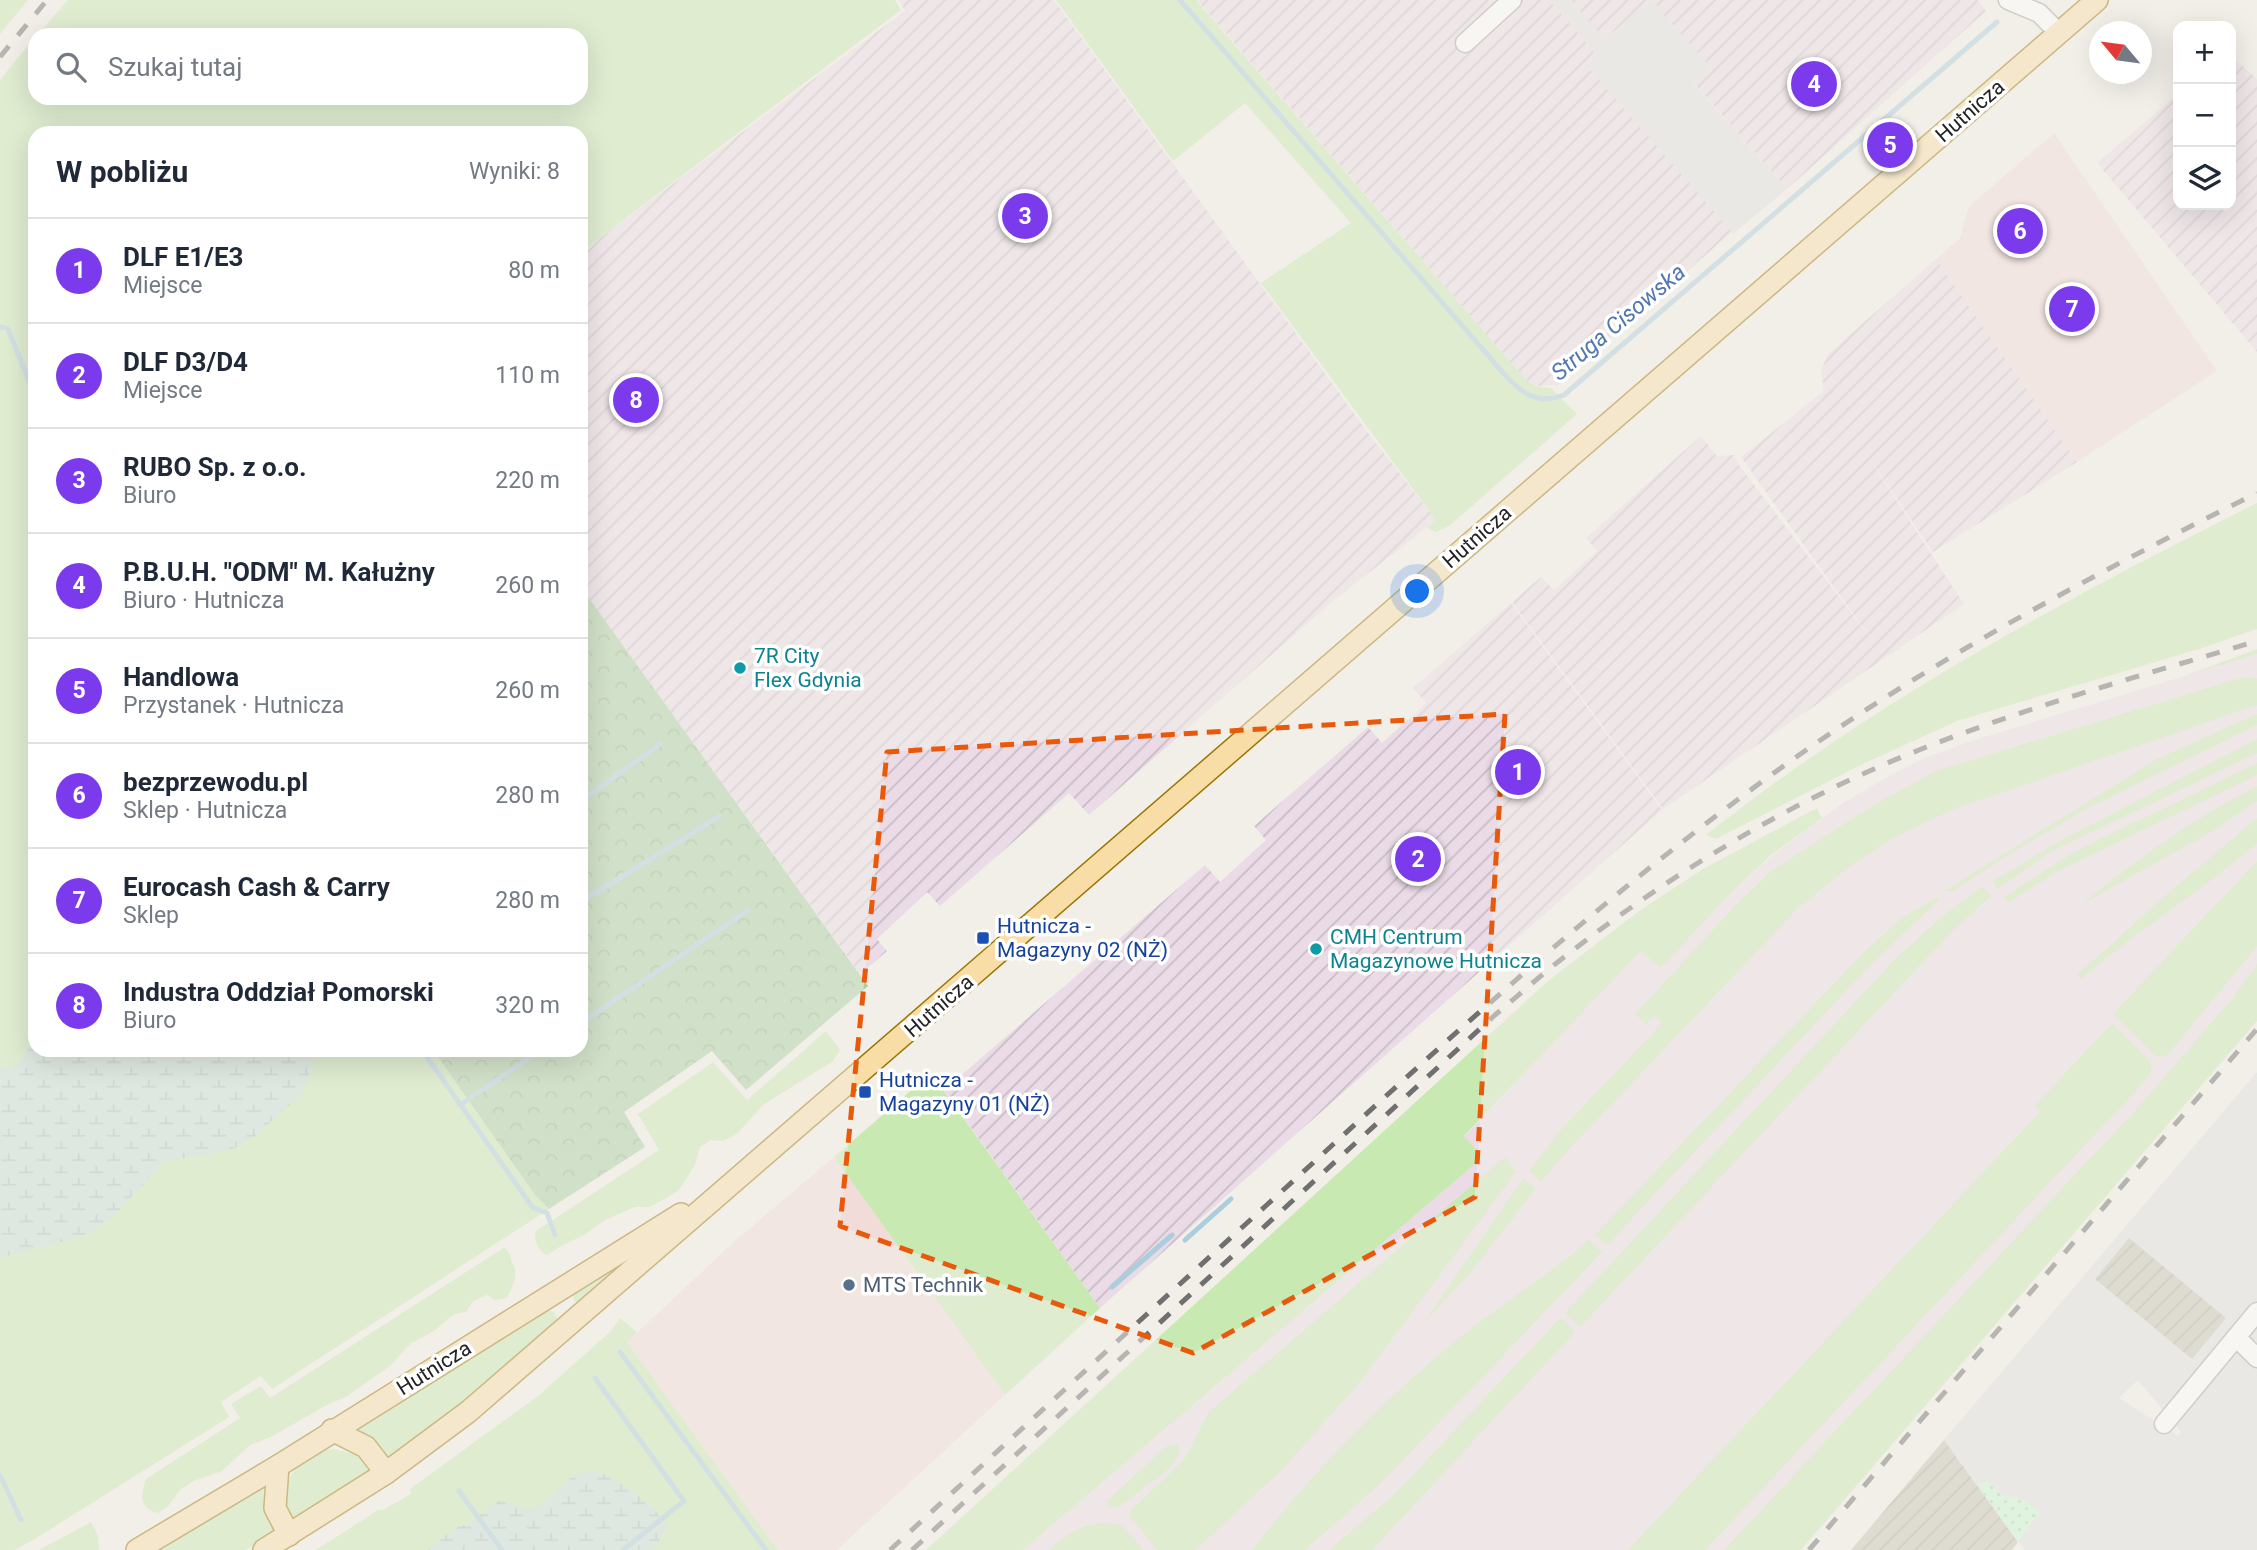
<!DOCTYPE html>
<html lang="pl">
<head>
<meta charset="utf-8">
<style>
  :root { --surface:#fff; --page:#f6f6f7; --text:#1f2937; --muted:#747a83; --line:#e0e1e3; --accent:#7c3aed }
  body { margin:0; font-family:Roboto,sans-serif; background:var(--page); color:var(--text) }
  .controls { position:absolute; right:21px; top:21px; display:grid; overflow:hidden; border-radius:14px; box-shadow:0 7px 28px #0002 }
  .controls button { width:63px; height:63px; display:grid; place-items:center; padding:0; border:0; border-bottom:2px solid var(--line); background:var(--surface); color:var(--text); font:35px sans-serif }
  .compass { position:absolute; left:2089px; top:21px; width:63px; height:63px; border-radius:50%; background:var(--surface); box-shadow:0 7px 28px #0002; rotate:299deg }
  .you { position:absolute; left:1418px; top:592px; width:24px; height:24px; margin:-18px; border:5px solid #fff; border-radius:50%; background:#1a73e8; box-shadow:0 0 0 10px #1a73e833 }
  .badge { display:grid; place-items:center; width:46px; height:46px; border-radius:50%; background:var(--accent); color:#fff; font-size:23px; font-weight:700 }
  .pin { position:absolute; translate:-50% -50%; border:4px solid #fff; box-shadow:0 2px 7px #0006 }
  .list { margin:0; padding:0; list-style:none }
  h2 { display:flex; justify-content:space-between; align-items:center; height:91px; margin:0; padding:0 28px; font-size:30px }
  h2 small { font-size:23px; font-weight:400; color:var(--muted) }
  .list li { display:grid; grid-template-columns:46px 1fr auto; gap:21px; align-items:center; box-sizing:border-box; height:105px; padding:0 28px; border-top:2px solid var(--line) }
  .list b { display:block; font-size:26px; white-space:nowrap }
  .list p { margin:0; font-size:23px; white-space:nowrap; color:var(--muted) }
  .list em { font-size:23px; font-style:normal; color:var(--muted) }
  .icon { flex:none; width:38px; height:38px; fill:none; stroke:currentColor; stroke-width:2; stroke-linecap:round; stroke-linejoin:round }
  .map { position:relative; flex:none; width:2257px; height:1550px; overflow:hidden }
  .search { position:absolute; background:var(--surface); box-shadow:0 7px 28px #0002; left:28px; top:28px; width:560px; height:77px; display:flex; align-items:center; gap:18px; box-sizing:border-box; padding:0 24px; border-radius:21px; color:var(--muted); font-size:26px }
  .panel { position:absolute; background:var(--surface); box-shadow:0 7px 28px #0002; left:28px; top:126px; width:560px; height:931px; border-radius:21px }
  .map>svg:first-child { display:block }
</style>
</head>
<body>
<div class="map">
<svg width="2257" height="1550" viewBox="0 0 2257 1550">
  <defs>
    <pattern id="industrial-furrows" width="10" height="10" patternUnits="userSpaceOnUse" patternTransform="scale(1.75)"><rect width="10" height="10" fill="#eadbe6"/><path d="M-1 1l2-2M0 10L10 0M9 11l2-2" fill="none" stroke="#c8bcc5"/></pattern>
    <pattern id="construction-furrows" width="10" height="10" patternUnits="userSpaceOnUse" patternTransform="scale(1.75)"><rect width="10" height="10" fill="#c5c6b4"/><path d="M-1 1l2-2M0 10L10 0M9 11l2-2" fill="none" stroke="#a9aa9a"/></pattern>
    <pattern id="forest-crowns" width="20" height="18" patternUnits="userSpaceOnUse" patternTransform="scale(1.75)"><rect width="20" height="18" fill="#a9cf9f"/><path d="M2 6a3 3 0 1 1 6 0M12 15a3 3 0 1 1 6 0" fill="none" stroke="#91b189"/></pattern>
    <pattern id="wetland-marsh" width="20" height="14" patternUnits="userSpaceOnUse" patternTransform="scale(1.75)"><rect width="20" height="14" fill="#c6dfd6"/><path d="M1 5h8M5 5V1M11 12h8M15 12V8" fill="none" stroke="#aabfb7"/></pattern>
    <pattern id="park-dots" width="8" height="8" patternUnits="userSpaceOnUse" patternTransform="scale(1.75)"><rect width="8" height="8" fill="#c9f8d1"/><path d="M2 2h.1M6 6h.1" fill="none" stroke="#acd4b3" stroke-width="1.8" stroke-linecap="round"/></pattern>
  </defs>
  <rect width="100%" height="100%" fill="#f2efe9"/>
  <!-- residential -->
  <g fill="#e0dfdf" fill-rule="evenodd">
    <path d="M1549 0H1571L1605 39 1652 0 1710 67 1693 83 1787 189 1733 234 1586 65 1597 55Z"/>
    <path d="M2257 1072V1550H2025L1944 1440ZM2138 1380 2181 1432 2178 1436 2119 1398Z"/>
  </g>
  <!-- commercial -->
  <g fill="#f1dcd9">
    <path d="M2054 133 2217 371 2077 462 1936 259 1960 238 1969 206Z"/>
    <path d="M834 1157 1005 1395 837 1550H778L627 1342 737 1239Z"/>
  </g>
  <!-- industrial -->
  <g fill="url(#industrial-furrows)">
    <path d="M899 0H1054L1366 430 1436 520 1333 601 1089 815 1069 793 940 906 927 892 877 939 887 951 860 974 581 587V252L905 11Z"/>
    <path d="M1197 0H1549L1597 55 1586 65 1732 232 1557 385 1538 386 1526 380Z"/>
    <path d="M1571 0H1977L1986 11 1787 189 1693 82 1710 67 1652 1 1604 39Z"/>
    <path d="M2231 56 2257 79V352L2097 163 2178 94V205H2231Z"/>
    <path d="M1936 259 2077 462 1933 552 1863 449 1964 604 1663 809 1512 602 1541 577 1554 590 1597 551 1586 538 1701 436 1717 456 1734 455 1739 465 1871 639 1741 457 1824 391 1821 371 1828 354Z"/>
    <path d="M1511 603 1662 810 1100 1308 944 1090 1205 865 1220 882 1266 840 1254 826 1368 727 1382 743 1426 703 1413 688Z"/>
  </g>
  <!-- railway -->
  <path fill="#eadbe6" d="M2257 654V999L1782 1550H1023L1483 1157 1464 1137 1641 950 1661 968 1728 896 1773 855 1813 825 1845 802 1889 776 1929 756 1981 738Z"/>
  <!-- construction -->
  <g fill="url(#construction-furrows)">
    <path d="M2129 1238 2226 1318 2192 1359 2095 1279Z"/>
    <path d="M1944 1440 2018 1542 2012 1550H1851Z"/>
  </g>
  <!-- grass -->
  <g fill="#c8e9b1">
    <path d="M0 0H28L0 34Z"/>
    <path d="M68 0H895L901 10 581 252V133H35V1050H433L535 1195 549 1209 272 1389 261 1376 221 1402 229 1417 33 1540 15 1550H0V80L35 37V98H581V35H37Z"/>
    <path d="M1056 0H1196L1526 380 1538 387 1551 388 1577 414 1449 526 1436 532 1427 528 1436 520 1261 283 1351 223 1245 103 1173 161Z"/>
    <path d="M2257 503V629L2202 648 1957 721 1863 764 1716 839 1706 835C1875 701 2065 599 2257 503Z"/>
    <path d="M2257 649V654L2185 676Z"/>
    <path d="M2244 677 2257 679V705L1954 809 1889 840 1849 867 1798 908 1571 1147 1541 1182 1529 1171 1558 1133 1662 1023 1654 1016 1646 1024 1635 1014 1735 906 1770 872 1872 806 1936 771Z"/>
    <path d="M2257 714V725L2090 807 2018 849 1953 891H1944L2157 759Z"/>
    <path d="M2257 739V753L2050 852 1998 889 1992 882 2056 843Z"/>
    <path d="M2257 763V775L2054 873 2009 903 2004 897 2074 852Z"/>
    <path d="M2257 786V801L2213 831 2082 904C2137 859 2194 818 2257 786Z"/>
    <path d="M1817 808 1822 818 1771 855 1728 896 1661 968 1641 951 1464 1136 1483 1157 1023 1550H926L1548 981 1639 911 1703 869Z"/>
    <path d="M2257 818V843C2201 892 2137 930 2081 979L2077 975 2173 889Z"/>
    <path d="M2257 861V946L2170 1052 2164 1057 2156 1056 2113 1014Z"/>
    <path d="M1980 888 1986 889 1991 896 1953 930 1580 1327 1565 1313 1899 955 1943 916Z"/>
    <path d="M1938 897 1939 900 1875 960 1607 1245 1595 1235 1864 952 1903 917Z"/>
    <path d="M2257 964V1021L1801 1550H1724L2141 1104 2231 1000Z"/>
    <path d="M2112 1023 2151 1062V1073L2144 1082 1705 1550H1628L2040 1112 2035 1106Z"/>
    <path d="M826 1031 840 1050 833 1061 763 1105 737 1134 723 1141 711 1140 700 1147 695 1165 678 1191 650 1207H635L605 1220 584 1235 561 1246 547 1255C538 1252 533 1240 536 1231L659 1150 638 1114 713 1062 747 1100Z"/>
    <path d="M931 1073 1100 1308 1005 1395 834 1157Z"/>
    <path d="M1505 1157 1516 1172 1360 1382 1281 1471 1195 1550H1157L1130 1516 1131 1510 1184 1460 1209 1412Z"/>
    <path d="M1523 1178 1536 1189 1466 1278 1425 1321Z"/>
    <path d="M666 1228 580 1304 574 1300 573 1292Z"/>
    <path d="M1589 1240 1602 1252 1382 1482 1305 1550H1252C1316 1468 1388 1395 1469 1330 1509 1299 1551 1273 1589 1240Z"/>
    <path d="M505 1247 511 1256V1261C520 1273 513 1285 507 1298L494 1300 487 1295 473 1301 466 1312 454 1314 434 1331 410 1344 391 1365 346 1397 327 1405 271 1437 250 1445 222 1471 194 1481 181 1489 168 1506 158 1513C138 1508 141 1495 146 1479L240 1418 231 1404 261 1386 270 1398Z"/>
    <path d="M544 1308 554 1312 558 1321 483 1391 388 1459 351 1433Z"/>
    <path d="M620 1318 637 1332 627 1342 778 1550H316L378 1510H383L411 1494 410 1489 538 1396 612 1330Z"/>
    <path d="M1560 1318 1575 1332 1372 1550H1329L1395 1494Z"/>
    <path d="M1178 1444 1180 1451 1171 1467 1119 1507H1110L1107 1501 1167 1446Z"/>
    <path d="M333 1449 359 1455 373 1470 294 1520C285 1513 285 1506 286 1495 288 1470 307 1451 333 1449Z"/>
    <path d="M266 1483 269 1515 275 1531 274 1535 245 1550H161Z"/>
    <path d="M91 1522 98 1536 99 1550H39Z"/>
    <path d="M1104 1523 1120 1524 1144 1550H1049C1069 1533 1077 1526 1104 1523Z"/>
  </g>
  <!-- forest -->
  <path fill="url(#forest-crowns)" d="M581 587 868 986 746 1090 712 1051 624 1112 645 1147 549 1209 535 1195 433 1050H581Z"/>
  <!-- wetland -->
  <g fill="url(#wetland-marsh)">
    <path d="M35 1036V1050H308L313 1062 304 1092 253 1138 231 1150 164 1162 112 1218 90 1234 0 1258V1068C22 1071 25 1051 35 1036Z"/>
    <path d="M593 1470C624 1482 648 1499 668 1526L654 1550H428L455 1528 468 1524 500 1500 532 1510 554 1495 573 1475Z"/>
  </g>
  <!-- park -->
  <path fill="url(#park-dots)" d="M1986 1480 2003 1495 2026 1501 2040 1513 2018 1542 1979 1487Z"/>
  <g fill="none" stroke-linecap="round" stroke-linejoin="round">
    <!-- stream -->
    <g stroke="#abcedd" stroke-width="5">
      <path d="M1180 0 1505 375C1523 394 1537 405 1564 395L1997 22"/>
      <path d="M0 328 2 327 8 329 35 396"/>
      <path d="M581 801 660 744"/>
      <path d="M581 902 720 816"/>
      <path d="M581 1023 748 910"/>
      <path d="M422 1050 533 1208 547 1213 555 1235"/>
      <path d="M460 1105 541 1050"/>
      <path d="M1185 1240 1231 1199"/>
      <path d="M1112 1287 1172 1235"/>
      <path d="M620 1352 766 1550"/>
      <path d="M595 1378 684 1501 623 1550"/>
      <path d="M0 1475 21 1520"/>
      <path d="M459 1491 502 1550"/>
    </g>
    <!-- minor casing -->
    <g stroke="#a6a6a6" stroke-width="21">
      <g id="minor">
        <path d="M2008 0 2039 13 2059 33"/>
        <path d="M1465 43 1512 0"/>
        <path d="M2236 1337 2257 1358"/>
        <path d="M2164 1424 2257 1312"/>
      </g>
    </g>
    <!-- major casing -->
    <g stroke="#9b7605" stroke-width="24">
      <g id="major">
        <path d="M332 1430 366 1447 386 1473"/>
        <path d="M278 1466 275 1508 289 1535"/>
        <path d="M137 1550 278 1466 681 1214"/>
        <path d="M264 1550 386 1473 468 1412 2097 0"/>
      </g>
    </g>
    <!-- minor -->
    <use href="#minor" stroke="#fff" stroke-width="18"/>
    <!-- major -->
    <use href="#major" stroke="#f9dda6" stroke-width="21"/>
    <!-- rail -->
    <g stroke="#707070" stroke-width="5" stroke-dasharray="14 14" stroke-linecap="butt">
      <path d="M0 57 47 0"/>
      <path d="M890 1550C1027 1424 1164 1298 1302 1173 1452 1035 1602 898 1767 778 1920 666 2088 577 2257 493"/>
      <path d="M912 1550 1495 1015C1519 995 1543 973 1568 954 1675 871 1793 800 1919 750 2029 706 2144 675 2257 641"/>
      <path d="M1809 1550 2257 1029"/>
    </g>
  </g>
  <!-- marked area -->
  <path d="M0 0H2257V1550H0ZM1505 714 1475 1197 1193 1353 840 1226 887 752Z" fill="#f2efe9" fill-opacity=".55" fill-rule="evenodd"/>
  <path fill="none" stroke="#e8590c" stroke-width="5" stroke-dasharray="14 9" stroke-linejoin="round" d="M1505 714 1475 1197 1193 1353 840 1226 887 752Z"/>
  <!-- markers -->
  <g fill="#0f9aa8" stroke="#fff" stroke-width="2.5">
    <circle cx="740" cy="668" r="7"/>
    <circle cx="1316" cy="949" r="7"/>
  </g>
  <g fill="#1a4fb4" stroke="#fff" stroke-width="2.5">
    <rect x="976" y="931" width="14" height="14" rx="3.5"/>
    <rect x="858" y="1085" width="14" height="14" rx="3.5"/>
  </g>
  <circle fill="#5c6f8a" stroke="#fff" stroke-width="2.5" cx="849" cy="1285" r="7"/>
  <g text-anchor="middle" stroke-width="7" stroke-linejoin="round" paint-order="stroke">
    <!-- street labels -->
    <g font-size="21" fill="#222" stroke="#fff">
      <text transform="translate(1970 111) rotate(-41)" y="7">Hutnicza</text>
      <text transform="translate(1477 537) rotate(-41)" y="7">Hutnicza</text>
      <text transform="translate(939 1006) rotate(-41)" y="7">Hutnicza</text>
      <text transform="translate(434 1368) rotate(-32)" y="7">Hutnicza</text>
    </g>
    <!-- culture labels -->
    <g font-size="21" fill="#0d838f" stroke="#fff" text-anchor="start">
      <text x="754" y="663">7R City<tspan x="754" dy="24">Flex Gdynia</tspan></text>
      <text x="1330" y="944">CMH Centrum<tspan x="1330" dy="24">Magazynowe Hutnicza</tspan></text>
    </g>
    <!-- transit labels -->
    <g font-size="21" fill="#164399" stroke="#fff" text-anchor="start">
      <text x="997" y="933">Hutnicza -<tspan x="997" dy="24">Magazyny 02 (NŻ)</tspan></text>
      <text x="879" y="1087">Hutnicza -<tspan x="879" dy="24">Magazyny 01 (NŻ)</tspan></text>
    </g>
    <!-- service labels -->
    <g font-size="21" fill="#4e5e75" stroke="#fff" text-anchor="start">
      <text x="863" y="1292">MTS Technik</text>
    </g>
    <!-- water labels -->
    <g font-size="23" font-style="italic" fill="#5077b0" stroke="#fff">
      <text transform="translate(1618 322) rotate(-40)" y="8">Struga Cisowska</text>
    </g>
  </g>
</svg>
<div class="controls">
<button>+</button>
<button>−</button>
<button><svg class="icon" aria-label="layers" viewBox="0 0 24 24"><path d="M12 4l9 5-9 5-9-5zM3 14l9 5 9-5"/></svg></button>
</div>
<svg class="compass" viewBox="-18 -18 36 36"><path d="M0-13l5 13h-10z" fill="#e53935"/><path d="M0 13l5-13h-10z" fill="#747a83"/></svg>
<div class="you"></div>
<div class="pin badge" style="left:1518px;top:772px">1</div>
<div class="pin badge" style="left:1418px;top:859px">2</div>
<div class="pin badge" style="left:1025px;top:216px">3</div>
<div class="pin badge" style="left:1814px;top:84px">4</div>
<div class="pin badge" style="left:1890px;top:145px">5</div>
<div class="pin badge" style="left:2020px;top:231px">6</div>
<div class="pin badge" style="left:2072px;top:309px">7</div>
<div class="pin badge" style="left:636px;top:400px">8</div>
<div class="search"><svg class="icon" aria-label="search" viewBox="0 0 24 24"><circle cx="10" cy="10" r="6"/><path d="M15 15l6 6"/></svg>Szukaj tutaj</div>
<section class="panel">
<h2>W pobliżu<small>Wyniki: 8</small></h2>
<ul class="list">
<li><span class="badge">1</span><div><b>DLF E1/E3</b><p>Miejsce</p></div><em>80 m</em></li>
<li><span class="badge">2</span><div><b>DLF D3/D4</b><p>Miejsce</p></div><em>110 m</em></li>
<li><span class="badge">3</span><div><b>RUBO Sp. z o.o.</b><p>Biuro</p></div><em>220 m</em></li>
<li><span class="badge">4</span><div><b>P.B.U.H. &quot;ODM&quot; M. Kałużny</b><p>Biuro · Hutnicza</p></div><em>260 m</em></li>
<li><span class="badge">5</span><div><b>Handlowa</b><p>Przystanek · Hutnicza</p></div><em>260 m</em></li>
<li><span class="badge">6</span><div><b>bezprzewodu.pl</b><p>Sklep · Hutnicza</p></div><em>280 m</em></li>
<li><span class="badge">7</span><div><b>Eurocash Cash &amp; Carry</b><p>Sklep</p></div><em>280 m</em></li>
<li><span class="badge">8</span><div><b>Industra Oddział Pomorski</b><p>Biuro</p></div><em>320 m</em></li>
</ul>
</section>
</div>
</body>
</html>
